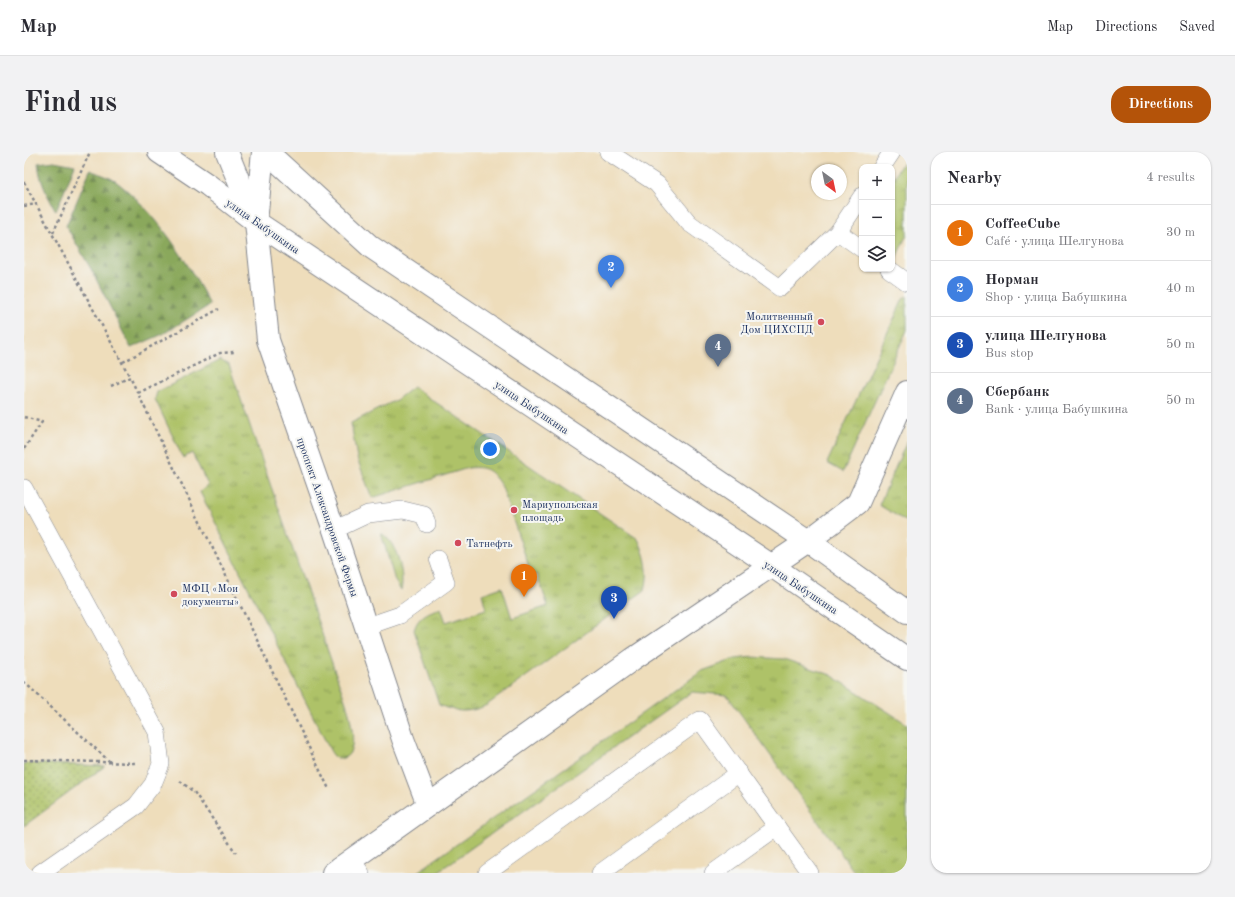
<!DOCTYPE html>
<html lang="en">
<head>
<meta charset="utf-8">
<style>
  :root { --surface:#fff; --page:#f2f2f3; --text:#2b2b33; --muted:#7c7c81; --line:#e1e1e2; --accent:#b45309 }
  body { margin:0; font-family:"Old Standard TT",serif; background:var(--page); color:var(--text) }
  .controls { position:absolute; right:12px; top:12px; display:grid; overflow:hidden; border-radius:8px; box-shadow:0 1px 3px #0004 }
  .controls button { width:36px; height:36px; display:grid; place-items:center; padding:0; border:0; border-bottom:1px solid var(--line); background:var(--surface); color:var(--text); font:20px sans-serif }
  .compass { position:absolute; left:787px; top:12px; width:36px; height:36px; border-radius:50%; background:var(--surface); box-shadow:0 1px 3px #0004; rotate:147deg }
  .you { position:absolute; left:466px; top:297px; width:14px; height:14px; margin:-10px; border:3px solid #fff; border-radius:50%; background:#1a73e8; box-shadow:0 0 0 6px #1a73e833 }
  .badge { display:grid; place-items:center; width:26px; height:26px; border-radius:50%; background:var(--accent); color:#fff; font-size:13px; font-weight:700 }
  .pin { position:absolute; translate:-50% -33px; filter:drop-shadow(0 1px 2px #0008) }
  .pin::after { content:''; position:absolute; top:21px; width:14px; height:12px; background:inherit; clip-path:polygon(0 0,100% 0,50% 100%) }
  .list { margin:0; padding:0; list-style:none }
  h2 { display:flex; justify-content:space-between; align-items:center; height:52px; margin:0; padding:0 16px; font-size:17px }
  h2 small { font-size:13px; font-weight:400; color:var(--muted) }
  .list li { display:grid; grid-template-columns:26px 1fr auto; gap:12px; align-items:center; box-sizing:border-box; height:56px; padding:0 16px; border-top:1px solid var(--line) }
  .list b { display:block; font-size:15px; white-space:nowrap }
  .list p { margin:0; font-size:13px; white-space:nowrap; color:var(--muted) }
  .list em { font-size:13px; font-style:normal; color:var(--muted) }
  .icon { flex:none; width:22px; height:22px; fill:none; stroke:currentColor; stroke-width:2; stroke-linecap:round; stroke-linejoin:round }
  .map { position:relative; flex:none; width:883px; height:721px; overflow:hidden; border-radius:16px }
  header { display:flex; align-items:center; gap:24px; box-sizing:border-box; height:56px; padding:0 20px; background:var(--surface); border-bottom:1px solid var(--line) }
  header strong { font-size:19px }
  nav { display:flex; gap:22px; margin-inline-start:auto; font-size:14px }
  .intro { display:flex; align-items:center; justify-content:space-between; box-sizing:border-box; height:96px; padding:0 24px }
  h1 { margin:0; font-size:28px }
  .button { padding:10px 18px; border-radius:16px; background:var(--accent); color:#fff; font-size:14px; font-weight:700 }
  main { display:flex; gap:24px; padding:0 24px }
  aside { flex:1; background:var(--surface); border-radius:16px; box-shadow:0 1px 3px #0004 }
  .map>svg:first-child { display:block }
</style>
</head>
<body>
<header>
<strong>Map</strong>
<nav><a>Map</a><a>Directions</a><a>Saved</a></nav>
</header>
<div class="intro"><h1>Find us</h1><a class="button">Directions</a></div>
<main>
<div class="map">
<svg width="883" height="721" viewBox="0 0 883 721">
  <defs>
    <pattern id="grass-tufts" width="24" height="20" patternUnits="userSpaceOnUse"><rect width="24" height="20" fill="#aec267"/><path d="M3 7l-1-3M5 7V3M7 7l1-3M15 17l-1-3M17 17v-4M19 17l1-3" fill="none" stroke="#8d9e58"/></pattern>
    <pattern id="forest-firs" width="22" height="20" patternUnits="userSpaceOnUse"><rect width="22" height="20" fill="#8aa85c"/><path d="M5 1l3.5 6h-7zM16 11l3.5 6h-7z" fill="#70894f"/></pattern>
    <pattern id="park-dots" width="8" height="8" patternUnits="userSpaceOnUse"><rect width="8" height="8" fill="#aec267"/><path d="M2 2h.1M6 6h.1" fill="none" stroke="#8d9e58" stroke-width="1.8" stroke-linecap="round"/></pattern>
  </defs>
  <rect width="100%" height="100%" fill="#f6f6f2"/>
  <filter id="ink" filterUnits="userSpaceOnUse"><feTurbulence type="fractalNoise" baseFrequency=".025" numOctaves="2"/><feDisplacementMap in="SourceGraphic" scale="8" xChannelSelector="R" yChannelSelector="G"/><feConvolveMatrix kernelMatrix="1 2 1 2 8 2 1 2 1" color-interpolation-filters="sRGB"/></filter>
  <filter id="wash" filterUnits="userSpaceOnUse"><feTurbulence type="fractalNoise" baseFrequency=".012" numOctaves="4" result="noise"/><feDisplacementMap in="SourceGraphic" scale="16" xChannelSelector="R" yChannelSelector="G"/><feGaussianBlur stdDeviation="0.9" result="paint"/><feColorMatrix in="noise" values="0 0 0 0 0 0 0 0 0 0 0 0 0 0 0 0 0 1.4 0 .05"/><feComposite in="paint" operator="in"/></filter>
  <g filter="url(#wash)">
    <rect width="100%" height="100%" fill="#edb"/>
    <!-- grass -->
    <g fill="url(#grass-tufts)" stroke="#647862">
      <path d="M883 4V82L872 106 868 103V27Z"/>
      <path d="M883 144V178L819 320 803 311 879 147Z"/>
      <path d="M196 208 205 213 324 557C327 569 335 602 319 606 311 608 308 602 305 596L176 340 184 333 168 301 159 306 131 247 133 240Z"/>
      <path d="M389 235 614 387C622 403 626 421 621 438L463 553C446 561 433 561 415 553L390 478C394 464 404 460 417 456L422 470 462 457 458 442 478 435 488 466 524 454 513 422 508 424 478 335C467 319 463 314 444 316L348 346 333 306 327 271 372 248Z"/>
      <path d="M883 289V370L855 353Z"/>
      <path d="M357 381C373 390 381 422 377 439L371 429Z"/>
      <path d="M728 505 760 507 807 523 883 572V721H831L703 543 668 540 412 721H392L678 519 711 507Z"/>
    </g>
    <!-- forest -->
    <g fill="url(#forest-firs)" stroke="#526c5d">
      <path d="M30 9 51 13 32 59C23 43 16 30 14 11Z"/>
      <path d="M66 18C75 22 87 25 94 31 134 62 163 109 186 153L139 182 107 196 67 117 42 74Z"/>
    </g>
    <!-- park -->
    <path fill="url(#park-dots)" stroke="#647862" d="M0 611 81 614 0 674Z"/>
  </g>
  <g filter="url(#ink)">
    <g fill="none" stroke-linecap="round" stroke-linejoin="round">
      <!-- service casing -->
      <g stroke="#84868c" stroke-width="18">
        <g id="service">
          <path d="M584 0 633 32 665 71 756 136 814 80 838 97"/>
          <path d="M858 15 868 0"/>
          <path d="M814 80 838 44"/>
          <path d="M865 117 883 130"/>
          <path d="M0 336 133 580 137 612 129 632 112 654 16 721"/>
          <path d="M310 378 344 362 379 358 400 363 403 372"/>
          <path d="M341 475 376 463 422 430 414 407"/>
          <path d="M328 708 337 721"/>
          <path d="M463 721 676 568 786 721"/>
          <path d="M576 721 715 621"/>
          <path d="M689 721 753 675"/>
        </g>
      </g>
      <!-- minor casing -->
      <g stroke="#84868c" stroke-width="24">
        <g id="minor">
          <path d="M239 0 232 70 244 188 310 378 379 587 404 653"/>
          <path d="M309 721 609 507 784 389 834 351 883 240"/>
        </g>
      </g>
      <!-- secondary casing -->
      <g stroke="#84868c" stroke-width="24">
        <g id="secondary">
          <path d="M135 0 184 33 232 70 748 414 883 507"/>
          <path d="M203 0 231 69"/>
          <path d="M243 0 347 95 784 389 883 460"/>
        </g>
      </g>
      <!-- path -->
      <g stroke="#84868c" stroke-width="2.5" stroke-dasharray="3 3" stroke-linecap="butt">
        <path d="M0 30 106 225"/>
        <path d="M0 54 13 52"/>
        <path d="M29 81 66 0"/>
        <path d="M99 210 195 157"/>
        <path d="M87 234 106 225 305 637"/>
        <path d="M114 241 196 201 210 200"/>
        <path d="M0 265 18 270 0 297"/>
        <path d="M0 530 86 610"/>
        <path d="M0 608 112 611"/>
        <path d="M156 629 170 640 212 701"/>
      </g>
      <!-- service -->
      <use href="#service" stroke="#fff" stroke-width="17"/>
      <!-- minor -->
      <use href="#minor" stroke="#fff" stroke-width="22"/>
      <!-- secondary -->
      <use href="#secondary" stroke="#fff" stroke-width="22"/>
    </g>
  </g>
  <!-- markers -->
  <g fill="#d1495b" stroke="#f6f6f2" stroke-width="1.5">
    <circle cx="797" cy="170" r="4"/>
    <circle cx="490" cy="358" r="4"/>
    <circle cx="434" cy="391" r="4"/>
    <circle cx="150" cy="442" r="4"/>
  </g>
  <g text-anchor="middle" stroke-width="4" stroke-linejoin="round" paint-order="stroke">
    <!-- street labels -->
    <g font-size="11" fill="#1b2f5e" stroke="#f6f6f2">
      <text transform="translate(239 74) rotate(35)" y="4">улица Бабушкина</text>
      <text transform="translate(508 255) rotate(34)" y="4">улица Бабушкина</text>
      <text transform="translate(304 365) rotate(71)" y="4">проспект Александровской Фермы</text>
      <text transform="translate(777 435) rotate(34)" y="4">улица Бабушкина</text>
    </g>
    <!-- poi labels -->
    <g font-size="11" fill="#1b2f5e" stroke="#f6f6f2" text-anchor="start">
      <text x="789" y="168" text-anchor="end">Молитвенный<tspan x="789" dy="13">Дом ЦИХСПД</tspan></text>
      <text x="498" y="356">Мариупольская<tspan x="498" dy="13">площадь</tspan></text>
      <text x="442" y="395">Татнефть</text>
      <text x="158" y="440">МФЦ «Мои<tspan x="158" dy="13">документы»</tspan></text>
    </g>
  </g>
</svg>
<div class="controls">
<button>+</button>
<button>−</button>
<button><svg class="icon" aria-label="layers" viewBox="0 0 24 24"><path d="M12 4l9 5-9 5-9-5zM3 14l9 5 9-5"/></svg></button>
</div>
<svg class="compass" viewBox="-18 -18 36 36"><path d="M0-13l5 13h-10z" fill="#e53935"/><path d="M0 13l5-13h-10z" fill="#7c7c81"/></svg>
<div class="you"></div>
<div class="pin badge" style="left:500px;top:445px;background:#e8710a">1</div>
<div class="pin badge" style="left:587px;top:136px;background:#3f7fe0">2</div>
<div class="pin badge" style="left:590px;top:467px;background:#1a4fb4">3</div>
<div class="pin badge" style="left:694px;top:215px;background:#5c6f8a">4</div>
</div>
<aside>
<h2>Nearby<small>4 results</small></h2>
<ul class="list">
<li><span class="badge" style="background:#e8710a">1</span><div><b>CoffeeCube</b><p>Café · улица Шелгунова</p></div><em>30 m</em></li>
<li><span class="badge" style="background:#3f7fe0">2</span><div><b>Норман</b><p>Shop · улица Бабушкина</p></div><em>40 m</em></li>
<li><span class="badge" style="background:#1a4fb4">3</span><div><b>улица Шелгунова</b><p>Bus stop</p></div><em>50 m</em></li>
<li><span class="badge" style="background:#5c6f8a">4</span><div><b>Сбербанк</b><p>Bank · улица Бабушкина</p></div><em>50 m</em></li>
</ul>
</aside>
</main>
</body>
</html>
